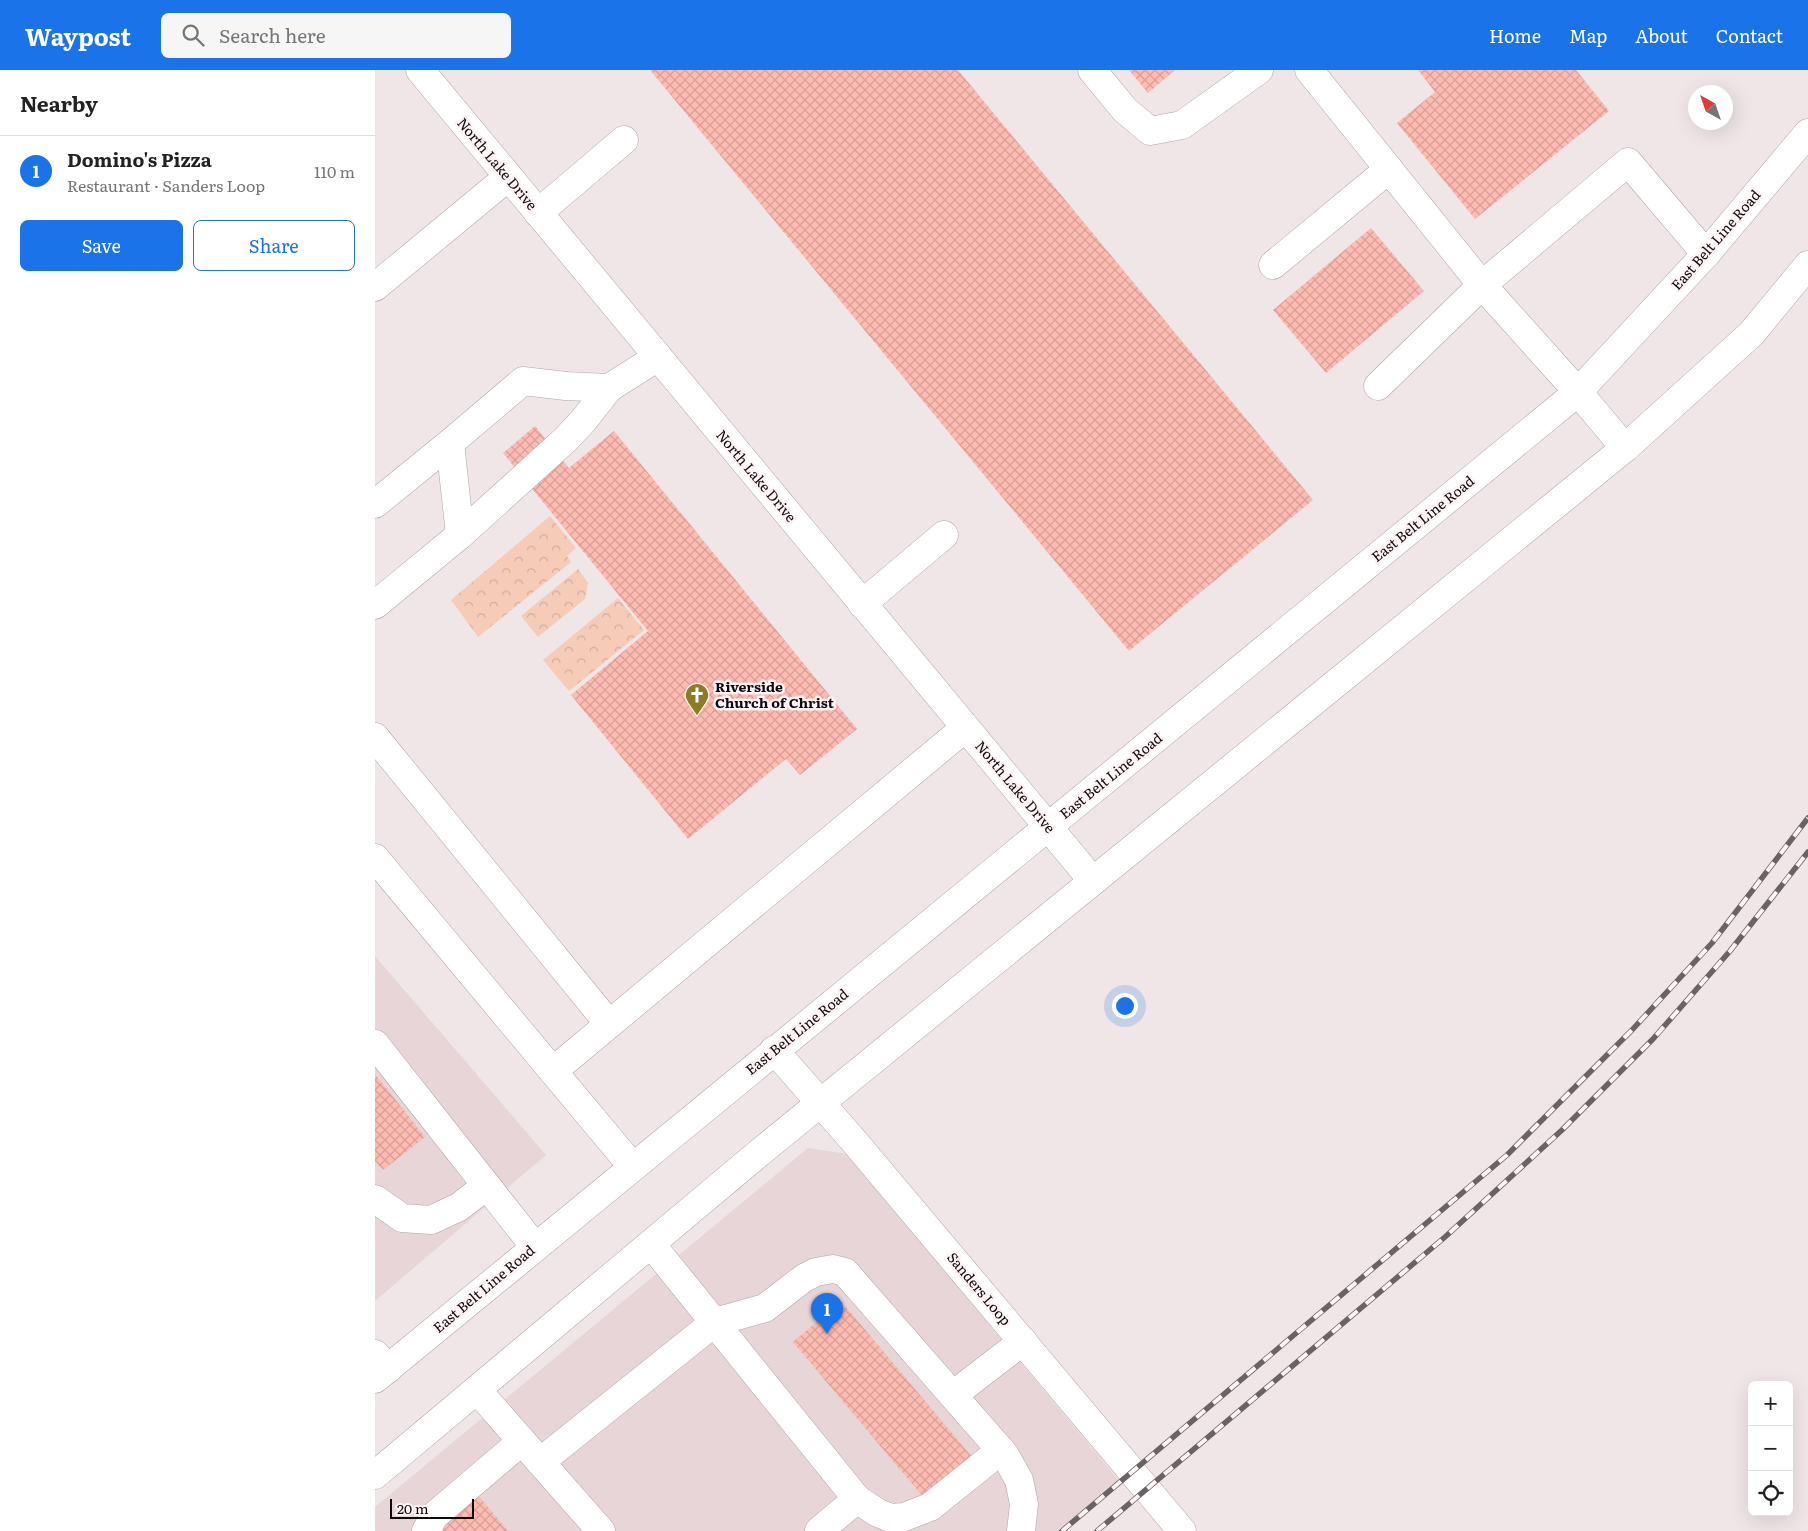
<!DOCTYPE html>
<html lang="en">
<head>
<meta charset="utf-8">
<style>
  :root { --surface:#fff; --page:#f6f6f6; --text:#222; --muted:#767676; --line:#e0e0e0; --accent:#1a73e8 }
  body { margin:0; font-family:Literata,serif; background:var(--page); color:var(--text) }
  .controls { position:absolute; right:15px; bottom:15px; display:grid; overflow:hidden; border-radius:8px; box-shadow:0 5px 20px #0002 }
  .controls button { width:45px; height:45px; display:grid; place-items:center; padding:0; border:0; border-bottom:1px solid var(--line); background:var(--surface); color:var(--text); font:25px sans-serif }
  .compass { position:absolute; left:1313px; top:15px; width:45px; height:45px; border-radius:50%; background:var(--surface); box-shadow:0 5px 20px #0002; rotate:320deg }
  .scale { position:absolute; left:15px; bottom:12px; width:84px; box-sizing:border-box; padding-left:5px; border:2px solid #0e0a0b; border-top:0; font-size:14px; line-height:18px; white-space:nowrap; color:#0e0a0b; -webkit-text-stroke:4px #fef3f5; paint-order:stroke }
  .you { position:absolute; left:749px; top:935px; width:18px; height:18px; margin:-12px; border:4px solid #fff; border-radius:50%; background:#1a73e8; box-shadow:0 0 0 8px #1a73e833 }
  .badge { display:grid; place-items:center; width:32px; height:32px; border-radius:50%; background:var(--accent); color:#fff; font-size:16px; font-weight:700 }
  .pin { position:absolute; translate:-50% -41px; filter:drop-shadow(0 1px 2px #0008) }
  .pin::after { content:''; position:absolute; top:26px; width:18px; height:15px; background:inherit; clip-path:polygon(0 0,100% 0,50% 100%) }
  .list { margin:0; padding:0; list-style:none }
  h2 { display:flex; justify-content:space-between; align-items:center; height:65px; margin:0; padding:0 20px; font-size:21px }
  h2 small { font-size:16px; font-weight:400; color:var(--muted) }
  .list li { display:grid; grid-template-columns:32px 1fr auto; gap:15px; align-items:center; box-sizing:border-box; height:70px; padding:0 20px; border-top:1px solid var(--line) }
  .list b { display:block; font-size:19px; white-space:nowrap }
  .list p { margin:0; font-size:16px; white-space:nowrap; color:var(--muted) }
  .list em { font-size:16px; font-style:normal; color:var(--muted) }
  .actions { display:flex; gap:10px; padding:15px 20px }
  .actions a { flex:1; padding:11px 0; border:1px solid var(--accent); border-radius:8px; text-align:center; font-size:18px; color:var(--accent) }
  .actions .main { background:var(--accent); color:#fff }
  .icon { flex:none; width:28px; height:28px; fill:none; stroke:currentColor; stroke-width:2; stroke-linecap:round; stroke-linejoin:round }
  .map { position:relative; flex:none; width:1433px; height:1461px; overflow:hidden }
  header { display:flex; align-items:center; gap:30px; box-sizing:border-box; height:70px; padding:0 25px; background:var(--accent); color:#fff }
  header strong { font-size:24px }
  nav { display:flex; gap:28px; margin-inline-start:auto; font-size:18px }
  .search { width:350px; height:45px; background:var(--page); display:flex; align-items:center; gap:12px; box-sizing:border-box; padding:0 18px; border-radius:8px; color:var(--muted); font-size:19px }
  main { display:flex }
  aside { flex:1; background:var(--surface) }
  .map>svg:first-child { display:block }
</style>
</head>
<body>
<header>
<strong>Waypost</strong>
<div class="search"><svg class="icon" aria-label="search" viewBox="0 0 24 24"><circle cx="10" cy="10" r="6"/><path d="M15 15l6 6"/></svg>Search here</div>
<nav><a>Home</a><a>Map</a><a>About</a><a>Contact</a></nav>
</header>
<main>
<aside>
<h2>Nearby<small></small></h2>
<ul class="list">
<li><span class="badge">1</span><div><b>Domino's Pizza</b><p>Restaurant · Sanders Loop</p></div><em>110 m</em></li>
</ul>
<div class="actions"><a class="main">Save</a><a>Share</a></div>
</aside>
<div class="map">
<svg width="1433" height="1461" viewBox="0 0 1433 1461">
  <defs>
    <pattern id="forest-crowns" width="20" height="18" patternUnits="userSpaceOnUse" patternTransform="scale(1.25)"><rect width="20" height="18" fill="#f6cbb8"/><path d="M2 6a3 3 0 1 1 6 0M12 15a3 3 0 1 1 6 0" fill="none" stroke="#d2ad9d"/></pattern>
    <pattern id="building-cross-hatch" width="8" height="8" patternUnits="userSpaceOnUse" patternTransform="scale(1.25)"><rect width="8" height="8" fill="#febbb2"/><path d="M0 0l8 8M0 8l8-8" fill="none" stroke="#d89f98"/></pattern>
  </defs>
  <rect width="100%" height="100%" fill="#f0e6e7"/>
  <!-- built -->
  <g fill="#e7d5d7">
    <path d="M0 886 171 1085 0 1231Z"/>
    <path d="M433 1078 472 1084 746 1413 687 1461H0V1437Z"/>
  </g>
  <!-- forest -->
  <g fill="url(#forest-crowns)">
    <path d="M175 446 201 478 192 486 196 492 103 567 76 530Z"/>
    <path d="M203 499 213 513 210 529 163 567 146 546Z"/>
    <path d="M243 528 269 560 194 621 168 590Z"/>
  </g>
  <!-- building -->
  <g fill="url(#building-cross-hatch)">
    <path d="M275 0H583L938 430 754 581Z"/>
    <path d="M754 0H800L773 23Z"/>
    <path d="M1043 0H1201L1234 41 1100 149 1022 53 1060 22Z"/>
    <path d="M996 158 1049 221 951 303 898 240Z"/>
    <path d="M160 356 194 398 239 361 482 659 425 705 411 689 313 769 196 625 273 561 128 383Z"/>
    <path d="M0 1004 50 1067 8 1100 0 1091Z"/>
    <path d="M466 1231 597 1387 549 1428 418 1272Z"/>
    <path d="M102 1424 133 1461H58Z"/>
  </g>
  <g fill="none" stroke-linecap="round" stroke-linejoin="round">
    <!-- minor casing -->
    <g stroke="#afa5a6" stroke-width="29">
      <g id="minor">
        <path d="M45 0 718 811"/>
        <path d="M717 0 750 40 775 61 807 55 884 0"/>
        <path d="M934 0 1107 215 1203 322 1250 378"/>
        <path d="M163 143 249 70"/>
        <path d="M898 195 1014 99"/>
        <path d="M0 217 133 107"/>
        <path d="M1003 316 1107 215 1253 92 1331 184"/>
        <path d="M0 434 75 373 148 311 191 316 234 318"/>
        <path d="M85 465 190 370 208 351 234 318 283 287"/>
        <path d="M487 534 569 465"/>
        <path d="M0 535 85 465 75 373"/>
        <path d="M0 667 234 954"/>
        <path d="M0 788 257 1096"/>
        <path d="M0 974 160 1177"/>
        <path d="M399 980 478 1070 807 1461"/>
        <path d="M178 1001 590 658"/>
        <path d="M0 1129 27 1148 56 1150 84 1137 111 1116"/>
        <path d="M276 1174 482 1429 444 1461"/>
        <path d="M0 1284 13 1299"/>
        <path d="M102 1320 226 1461"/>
        <path d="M578 1325 648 1271"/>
        <path d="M165 1392 340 1252 390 1238 429 1208 441 1202 458 1199 470 1202 630 1385 644 1410 649 1434 646 1461"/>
        <path d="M482 1429 503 1443 516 1448 529 1447 555 1437 626 1380"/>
        <path d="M51 1461 59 1446 147 1371"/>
      </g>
    </g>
    <!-- major casing -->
    <g stroke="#afa5a6" stroke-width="29">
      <g id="major">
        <path d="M0 1309 1203 322 1331 184 1433 63"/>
        <path d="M0 1405 384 1083 1250 378 1376 264 1433 195"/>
      </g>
    </g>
    <!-- minor -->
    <use href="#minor" stroke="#fff" stroke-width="28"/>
    <!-- major -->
    <use href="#major" stroke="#fff" stroke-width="28"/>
    <!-- rail casing -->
    <g stroke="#6a6364" stroke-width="5.5">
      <g id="rail">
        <path d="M687 1461 1132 1085 1257 960 1337 873 1433 748"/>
        <path d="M722 1461 1070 1167 1187 1060 1278 969 1355 881 1433 782"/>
      </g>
    </g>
    <!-- rail -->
    <use href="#rail" stroke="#fef3f5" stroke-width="4" stroke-dasharray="11" stroke-linecap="butt"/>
  </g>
  <!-- icons -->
  <defs>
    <g id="church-pin" transform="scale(1.25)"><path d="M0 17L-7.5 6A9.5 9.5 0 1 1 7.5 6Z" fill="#8a7d23" stroke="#fef3f5"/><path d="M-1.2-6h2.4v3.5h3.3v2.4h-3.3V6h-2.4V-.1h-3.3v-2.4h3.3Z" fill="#fff"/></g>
  </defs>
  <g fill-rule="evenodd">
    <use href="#church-pin" x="322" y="625"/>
  </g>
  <g text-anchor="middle" stroke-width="5" stroke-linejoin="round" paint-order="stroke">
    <!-- street labels -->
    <g font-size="14" fill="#0e0a0b" stroke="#fef3f5">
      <text transform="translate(122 94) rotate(50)" y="5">North Lake Drive</text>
      <text transform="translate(1341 170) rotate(-49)" y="5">East Belt Line Road</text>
      <text transform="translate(381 406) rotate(50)" y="5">North Lake Drive</text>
      <text transform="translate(1048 449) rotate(-39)" y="5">East Belt Line Road</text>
      <text transform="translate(736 706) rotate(-39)" y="5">East Belt Line Road</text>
      <text transform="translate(640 717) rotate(50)" y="5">North Lake Drive</text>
      <text transform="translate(422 962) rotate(-39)" y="5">East Belt Line Road</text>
      <text transform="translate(109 1219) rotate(-40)" y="5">East Belt Line Road</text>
      <text transform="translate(604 1219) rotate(50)" y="5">Sanders Loop</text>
    </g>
    <!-- poi labels -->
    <g font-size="14" font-weight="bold" fill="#0e0a0b" stroke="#fef3f5" text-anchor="start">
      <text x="340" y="622">Riverside<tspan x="340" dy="16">Church of Christ</tspan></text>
    </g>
  </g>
</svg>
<div class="controls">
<button>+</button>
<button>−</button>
<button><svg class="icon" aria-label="locate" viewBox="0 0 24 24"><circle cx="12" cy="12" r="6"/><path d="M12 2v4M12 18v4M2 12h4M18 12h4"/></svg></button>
</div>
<svg class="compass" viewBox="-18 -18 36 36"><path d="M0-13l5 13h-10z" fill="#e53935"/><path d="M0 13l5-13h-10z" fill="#767676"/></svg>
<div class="scale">20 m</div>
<div class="you"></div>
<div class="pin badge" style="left:452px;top:1264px">1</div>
</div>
</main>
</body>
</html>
